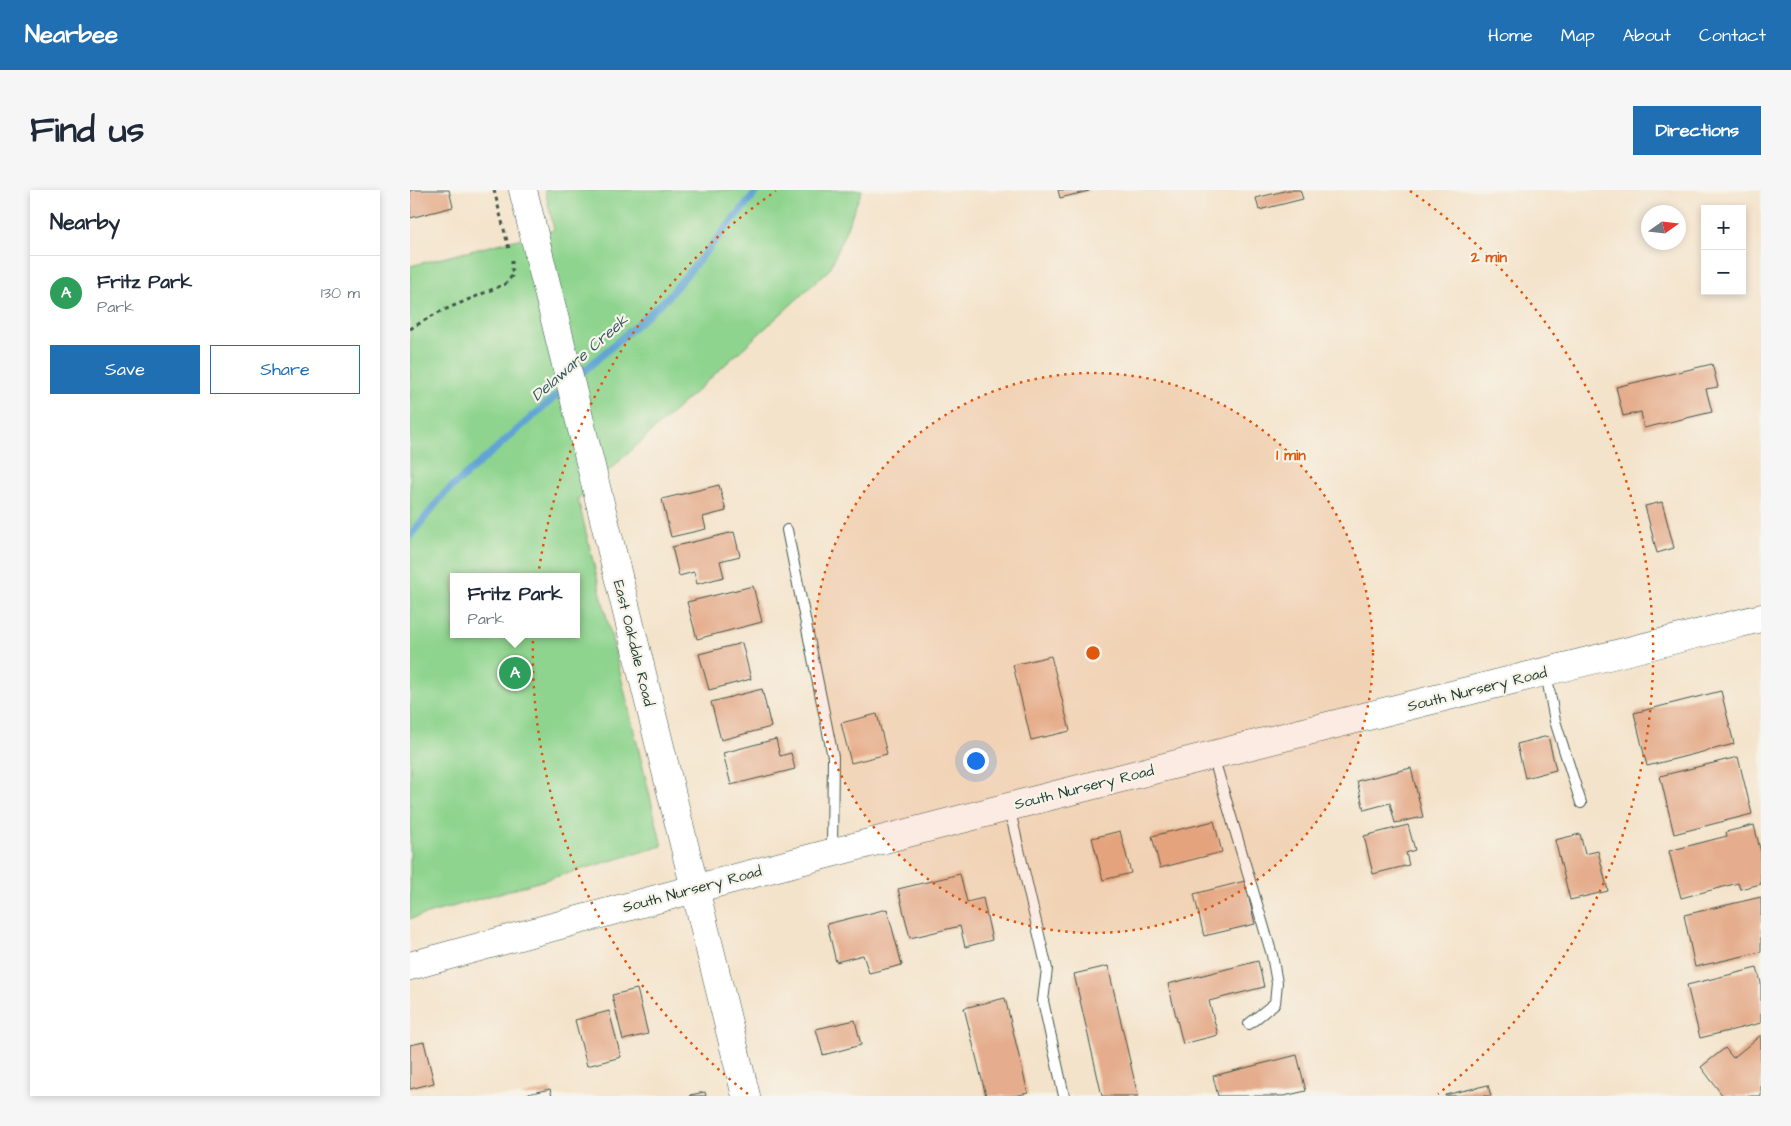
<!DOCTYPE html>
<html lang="en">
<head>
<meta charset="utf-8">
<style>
  :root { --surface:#fff; --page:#f6f6f7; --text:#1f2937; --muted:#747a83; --line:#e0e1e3; --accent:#1f6fb2 }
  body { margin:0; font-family:"Architects Daughter",sans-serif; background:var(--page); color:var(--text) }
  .controls { position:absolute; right:15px; top:15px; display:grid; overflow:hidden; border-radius:0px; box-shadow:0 2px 8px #0003 }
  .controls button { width:45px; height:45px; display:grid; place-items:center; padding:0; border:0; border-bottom:1px solid var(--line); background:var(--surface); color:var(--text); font:25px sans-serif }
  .compass { position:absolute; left:1231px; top:15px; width:45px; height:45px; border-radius:50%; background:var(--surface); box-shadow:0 2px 8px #0003; rotate:76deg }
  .you { position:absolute; left:565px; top:570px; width:18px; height:18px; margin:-12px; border:4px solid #fff; border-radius:50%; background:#1a73e8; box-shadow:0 0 0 8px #1a73e833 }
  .badge { display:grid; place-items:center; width:32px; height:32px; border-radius:50%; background:var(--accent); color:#fff; font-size:16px; font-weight:700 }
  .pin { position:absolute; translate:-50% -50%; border:2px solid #fff; box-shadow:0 1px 5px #0006 }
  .popup { position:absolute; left:40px; top:383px; width:130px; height:65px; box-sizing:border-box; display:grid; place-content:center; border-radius:0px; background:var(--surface); filter:drop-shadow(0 1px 4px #0005); font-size:16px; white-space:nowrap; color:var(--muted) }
  .popup b { font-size:19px; color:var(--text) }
  .popup::after { content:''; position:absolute; left:50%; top:100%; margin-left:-10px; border:10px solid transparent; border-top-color:var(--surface) }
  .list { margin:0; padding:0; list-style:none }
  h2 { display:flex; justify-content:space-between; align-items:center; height:65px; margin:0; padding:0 20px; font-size:21px }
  h2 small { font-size:16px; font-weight:400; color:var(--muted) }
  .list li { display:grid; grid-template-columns:32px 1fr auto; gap:15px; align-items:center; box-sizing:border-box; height:75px; padding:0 20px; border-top:1px solid var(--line) }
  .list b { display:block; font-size:19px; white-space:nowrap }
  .list p { margin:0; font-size:16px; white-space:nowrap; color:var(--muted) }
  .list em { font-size:16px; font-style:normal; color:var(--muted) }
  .actions { display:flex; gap:10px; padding:15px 20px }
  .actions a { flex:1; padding:11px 0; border:1px solid var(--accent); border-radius:0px; text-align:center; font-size:18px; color:var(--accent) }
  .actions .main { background:var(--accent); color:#fff }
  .map { position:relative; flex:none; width:1351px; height:906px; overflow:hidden; border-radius:0px }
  header { display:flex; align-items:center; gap:30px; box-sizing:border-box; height:70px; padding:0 25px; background:var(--accent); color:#fff }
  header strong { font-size:24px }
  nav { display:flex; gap:28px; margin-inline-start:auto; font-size:18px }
  .intro { display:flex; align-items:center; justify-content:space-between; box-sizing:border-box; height:120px; padding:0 30px }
  h1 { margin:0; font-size:35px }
  .button { padding:12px 22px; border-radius:0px; background:var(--accent); color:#fff; font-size:18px; font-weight:700 }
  main { display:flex; gap:30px; padding:0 30px }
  aside { flex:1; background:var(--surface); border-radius:0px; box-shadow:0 2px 8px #0003 }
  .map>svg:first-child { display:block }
</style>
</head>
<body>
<header>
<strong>Nearbee</strong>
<nav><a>Home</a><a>Map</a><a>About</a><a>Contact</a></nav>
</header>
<div class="intro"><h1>Find us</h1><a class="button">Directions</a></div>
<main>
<aside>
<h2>Nearby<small></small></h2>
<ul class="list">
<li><span class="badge" style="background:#2e9e5b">A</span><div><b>Fritz Park</b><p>Park</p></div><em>130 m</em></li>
</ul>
<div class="actions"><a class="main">Save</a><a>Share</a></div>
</aside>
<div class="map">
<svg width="1351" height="906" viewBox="0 0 1351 906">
  <rect width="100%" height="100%" fill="#f7f3e8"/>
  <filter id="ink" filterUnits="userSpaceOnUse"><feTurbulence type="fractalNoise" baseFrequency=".02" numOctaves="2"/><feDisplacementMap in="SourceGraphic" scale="10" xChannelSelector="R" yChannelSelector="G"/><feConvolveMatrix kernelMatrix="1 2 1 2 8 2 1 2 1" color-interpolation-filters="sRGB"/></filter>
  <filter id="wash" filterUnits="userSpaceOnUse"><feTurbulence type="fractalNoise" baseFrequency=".0096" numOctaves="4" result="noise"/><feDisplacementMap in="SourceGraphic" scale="20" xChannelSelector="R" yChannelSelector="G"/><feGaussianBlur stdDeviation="1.12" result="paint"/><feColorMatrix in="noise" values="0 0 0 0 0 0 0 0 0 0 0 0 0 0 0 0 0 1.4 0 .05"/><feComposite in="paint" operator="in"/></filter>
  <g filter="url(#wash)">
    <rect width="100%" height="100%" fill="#f4e3cb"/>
    <!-- park -->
    <path fill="#8ed48e" stroke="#568861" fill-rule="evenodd" d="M135 0H452L420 79 168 309 252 656 0 729V76L144 40ZM44 387H166V444H44Z"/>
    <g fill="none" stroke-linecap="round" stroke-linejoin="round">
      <!-- stream -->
      <g stroke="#61a4d5" stroke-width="7">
        <path d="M166 188 257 108 348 0"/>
        <path d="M0 346 34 304 155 198"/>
      </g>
    </g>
    <g id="blocks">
      <!-- building -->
      <g fill="#e5ad8d">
        <path d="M0 0H39L43 17 0 28Z"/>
        <path d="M648 0H679V1L650 8Z"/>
        <path d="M878 0H890L893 9 849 20 846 8Z"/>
        <path d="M1302 174 1308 197 1296 199 1302 222 1234 238 1231 222 1213 226 1206 197Z"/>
        <path d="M309 295 316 321 293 327 296 339 261 347 252 309Z"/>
        <path d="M1252 312 1264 358 1247 363 1235 316Z"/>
        <path d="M324 342 330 366 310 371 314 387 287 394 284 382 269 386 262 357Z"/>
        <path d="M343 396 352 432 287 449 277 412Z"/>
        <path d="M332 453 341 489 299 500 289 464Z"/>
        <path d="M641 466 660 541 621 550 603 475Z"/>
        <path d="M352 499 361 537 311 550 301 512Z"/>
        <path d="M1311 501 1324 554 1237 576 1224 523Z"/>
        <path d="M467 524 477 564 441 573 431 533Z"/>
        <path d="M1138 546 1146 580 1115 588 1107 554Z"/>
        <path d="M366 549 370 566 381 563 385 579 321 595 313 563Z"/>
        <path d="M1328 567 1342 624 1264 644 1250 586Z"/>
        <path d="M1001 578 1013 627 985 633 980 613 954 620 947 591Z"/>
        <path d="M804 631 812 662 750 678 742 646Z"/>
        <path d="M998 635 1005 660 996 663 999 675 963 684 954 646Z"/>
        <path d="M1344 635 1351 663V694L1330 699 1328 693 1271 708 1259 661 1317 646 1316 642Z"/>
        <path d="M710 641 721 683 693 690 682 648Z"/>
        <path d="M1170 644 1175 664 1188 661 1198 701 1160 710 1145 650Z"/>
        <path d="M550 684 557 712 573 708 582 750 555 757 550 736 500 748 488 699Z"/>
        <path d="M835 691 845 734 794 746 784 704Z"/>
        <path d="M1351 707V762L1285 777 1274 725Z"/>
        <path d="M477 719 492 775 459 783 453 765 426 772 417 734Z"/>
        <path d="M848 771 854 797 799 811 808 845 773 854 758 794Z"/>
        <path d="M698 776 728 906H692L664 784Z"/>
        <path d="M1347 778 1351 793V833L1290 848 1277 795Z"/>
        <path d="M227 799 238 844 213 850 202 805Z"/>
        <path d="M595 808 618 903 604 906H576L554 818Z"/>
        <path d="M199 821 211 867 177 876 165 830Z"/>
        <path d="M445 830 451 855 413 865 406 839Z"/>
        <path d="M1351 845V906H1313L1291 877 1315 858 1323 868Z"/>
        <path d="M14 852 24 893 0 899V855Z"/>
        <path d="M887 865 896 901 874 906H808L803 886Z"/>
        <path d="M1078 895 1081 906H1035V905Z"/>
        <path d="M140 899 142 906H113V905Z"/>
        <path d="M295 902 296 906H280V905Z"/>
      </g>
    </g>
  </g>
  <g filter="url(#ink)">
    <use href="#blocks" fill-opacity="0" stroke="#3f564b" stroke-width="1"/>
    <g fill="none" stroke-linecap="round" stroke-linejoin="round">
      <!-- lane casing -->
      <g stroke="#3f564b" stroke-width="12">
        <g id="lane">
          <path d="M377 340 423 567 422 660"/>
          <path d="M1136 483 1145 531 1171 613"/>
          <path d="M803 566 862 765 867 793 865 813 839 834"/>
          <path d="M599 617 637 779 633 811 654 906"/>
        </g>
      </g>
      <!-- secondary casing -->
      <g stroke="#3f564b" stroke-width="29">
        <g id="secondary">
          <path d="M113 0 336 906"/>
          <path d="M0 776C448 652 900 540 1351 428"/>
        </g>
      </g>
      <!-- path -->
      <g stroke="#3f564b" stroke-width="3" stroke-dasharray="4 4" stroke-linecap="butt">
        <path d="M84 0 99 59"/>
        <path d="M0 139 27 123 95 94 102 86V69"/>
      </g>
      <!-- lane -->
      <use href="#lane" stroke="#fff" stroke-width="10"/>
      <!-- secondary -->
      <use href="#secondary" stroke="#fff" stroke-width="28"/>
    </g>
  </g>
  <!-- distance rings -->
  <circle cx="683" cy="463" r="280" fill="#de580e" fill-opacity=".12"/>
  <g fill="none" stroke="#de580e" stroke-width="2.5" stroke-dasharray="2.5 5">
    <circle cx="683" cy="463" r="280"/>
    <path d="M338 904A560 560 0 0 1 366 1M1000 1A560 560 0 0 1 1028 904"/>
  </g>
  <g text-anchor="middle" stroke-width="4.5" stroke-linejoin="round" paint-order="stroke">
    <!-- street labels -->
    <g font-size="15" fill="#1f3d34" stroke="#f7f3e8">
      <text transform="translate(224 453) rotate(76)" y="5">East Oakdale Road</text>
      <text transform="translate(1067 499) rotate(-14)" y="5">South Nursery Road</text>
      <text transform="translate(674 597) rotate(-14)" y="5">South Nursery Road</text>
      <text transform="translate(282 699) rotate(-15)" y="5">South Nursery Road</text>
    </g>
    <!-- water labels -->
    <g font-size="16" font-style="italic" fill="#335c64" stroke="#f7f3e8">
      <text transform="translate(169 167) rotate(-41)" y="6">Delaware Creek</text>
    </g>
  </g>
  <circle cx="683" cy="463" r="8" fill="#de580e" stroke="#f7f3e8" stroke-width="2.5"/>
  <g font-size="15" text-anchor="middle" font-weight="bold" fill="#de580e" stroke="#f7f3e8" stroke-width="4.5" stroke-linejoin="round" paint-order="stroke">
    <text x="1079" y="72">2 min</text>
    <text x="881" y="270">1 min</text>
  </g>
</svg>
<div class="controls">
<button>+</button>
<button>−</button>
</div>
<svg class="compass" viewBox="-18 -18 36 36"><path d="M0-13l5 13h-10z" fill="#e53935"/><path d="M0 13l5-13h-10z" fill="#747a83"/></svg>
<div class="you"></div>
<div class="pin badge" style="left:105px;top:483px;background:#2e9e5b">A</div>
<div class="popup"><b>Fritz Park</b>Park</div>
</div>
</main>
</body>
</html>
